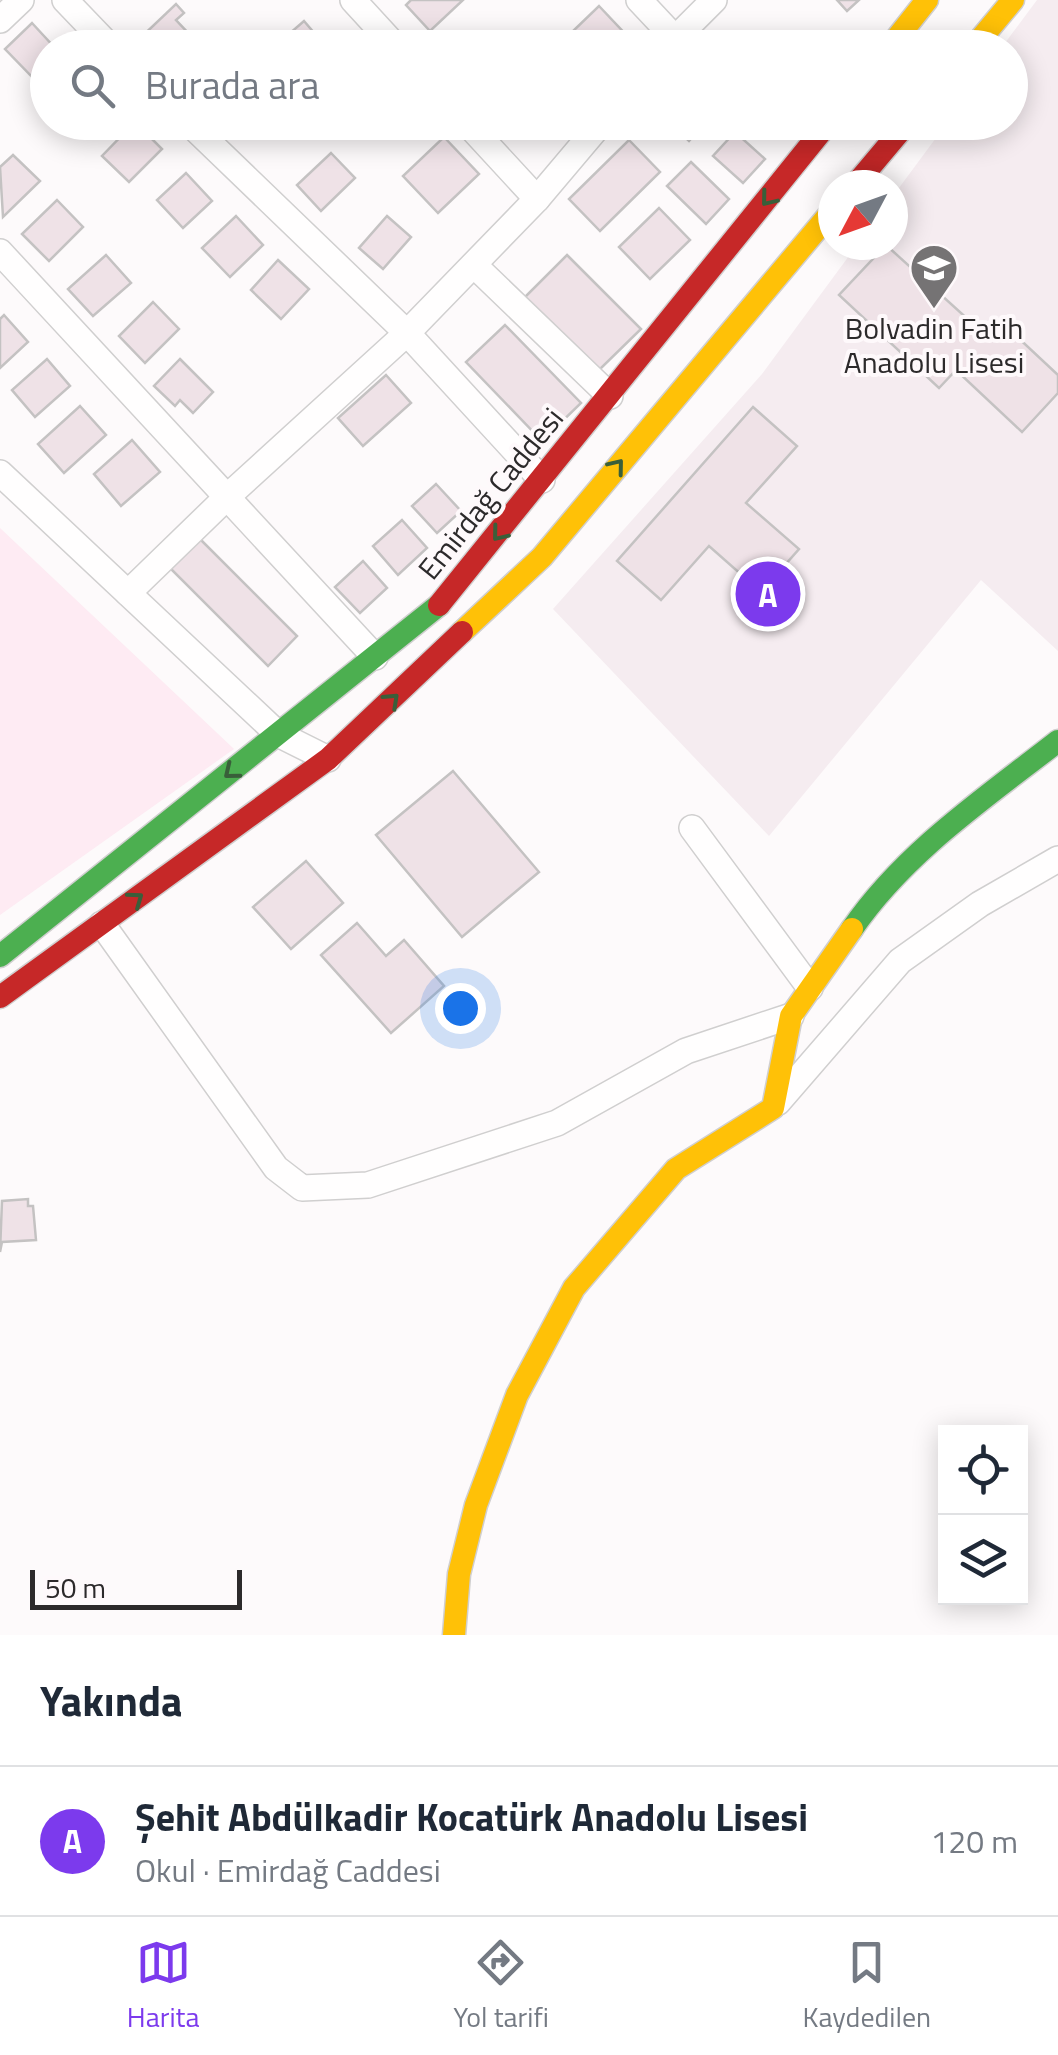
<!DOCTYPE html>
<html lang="tr">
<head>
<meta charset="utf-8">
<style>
  :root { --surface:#fff; --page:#f6f6f7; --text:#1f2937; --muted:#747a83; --line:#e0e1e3; --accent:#7c3aed }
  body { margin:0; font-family:"Titillium Web",sans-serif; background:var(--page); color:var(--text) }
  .controls { position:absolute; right:30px; bottom:30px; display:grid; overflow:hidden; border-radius:0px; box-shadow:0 5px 25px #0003 }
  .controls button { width:90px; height:90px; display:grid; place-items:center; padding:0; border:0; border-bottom:2px solid var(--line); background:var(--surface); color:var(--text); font:50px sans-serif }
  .compass { position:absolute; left:818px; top:170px; width:90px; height:90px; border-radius:50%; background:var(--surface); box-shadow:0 5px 25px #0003; rotate:229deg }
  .scale { position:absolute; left:30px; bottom:25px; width:212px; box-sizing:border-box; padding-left:10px; border:5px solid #2c2a2b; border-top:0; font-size:28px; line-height:35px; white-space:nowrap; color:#2c2a2b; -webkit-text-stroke:8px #fef9fb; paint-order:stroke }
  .you { position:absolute; left:460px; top:1008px; width:35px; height:35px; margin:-25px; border:8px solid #fff; border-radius:50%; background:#1a73e8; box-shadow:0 0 0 15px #1a73e833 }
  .badge { display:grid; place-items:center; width:65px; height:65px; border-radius:50%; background:var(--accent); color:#fff; font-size:32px; font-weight:700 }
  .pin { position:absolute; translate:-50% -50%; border:5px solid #fff; box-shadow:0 2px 10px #0006 }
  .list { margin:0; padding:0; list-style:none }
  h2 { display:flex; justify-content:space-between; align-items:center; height:130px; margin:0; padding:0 40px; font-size:42px }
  h2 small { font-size:32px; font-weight:400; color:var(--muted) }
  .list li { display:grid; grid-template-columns:65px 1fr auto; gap:30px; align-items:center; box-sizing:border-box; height:150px; padding:0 40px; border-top:2px solid var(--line) }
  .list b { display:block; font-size:38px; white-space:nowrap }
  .list p { margin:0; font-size:32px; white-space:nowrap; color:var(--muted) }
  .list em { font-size:32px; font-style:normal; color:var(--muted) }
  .icon { flex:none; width:55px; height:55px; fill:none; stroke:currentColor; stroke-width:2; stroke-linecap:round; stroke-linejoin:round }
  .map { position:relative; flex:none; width:1058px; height:1635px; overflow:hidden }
  .search { position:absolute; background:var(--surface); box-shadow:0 5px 25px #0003; left:30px; right:30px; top:30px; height:110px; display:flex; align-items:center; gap:25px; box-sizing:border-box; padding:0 35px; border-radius:55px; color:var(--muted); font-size:38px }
  .sheet { height:280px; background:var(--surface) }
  nav { display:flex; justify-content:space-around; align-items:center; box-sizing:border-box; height:140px; border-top:2px solid var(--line); background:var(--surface); font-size:28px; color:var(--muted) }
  nav a { display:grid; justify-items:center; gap:5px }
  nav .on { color:var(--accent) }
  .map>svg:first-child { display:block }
</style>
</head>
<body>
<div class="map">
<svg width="1058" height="1635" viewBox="0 0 1058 1635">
  <rect width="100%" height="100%" fill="#fdfafb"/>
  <!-- built -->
  <path fill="#f5ecf0" d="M1037 0H1058V651L981 580 769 836 553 609 762 374 857 245H893V196L947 123 1010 122V48L1002 47Z"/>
  <!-- green -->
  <path fill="#feebf3" d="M0 528 234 749 0 915Z"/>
  <!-- building -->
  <g fill="#efe2e7" stroke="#c4c2c2" stroke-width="2.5">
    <path d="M411 0H463L430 31 406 5Z"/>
    <path d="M837 0H859L847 11Z"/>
    <path d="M176 4 184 13 176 20 191 36 178 48H140L135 43Z"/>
    <path d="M599 6 631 40 622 48H587L572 32Z"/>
    <path d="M304 21 327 48H274V47Z"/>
    <path d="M32 23 55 48H48V74L38 83 5 49Z"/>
    <path d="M70 122H97L84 136Z"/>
    <path d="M135 122 162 149 129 182 102 156Z"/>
    <path d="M669 122H706L689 141Z"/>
    <path d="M735 132 765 159 743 183 713 156Z"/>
    <path d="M444 137 479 174 438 213 403 176Z"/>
    <path d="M629 140 660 172 600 231 569 199Z"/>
    <path d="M331 153 355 178 321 211 297 185Z"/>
    <path d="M13 155 40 181 3 217 0 167Z"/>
    <path d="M691 162 729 199 706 224 667 186Z"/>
    <path d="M186 173 212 201 183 228 157 200Z"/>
    <path d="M57 200 83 227 49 261 22 234Z"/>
    <path d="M659 208 690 240 650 279 619 247Z"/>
    <path d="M236 216 263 245 230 277 202 248Z"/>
    <path d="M387 216 411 237 383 269 359 248Z"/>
    <path d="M886 245 983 333 997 318 1058 375V393L1022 432 956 370 939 388 839 295Z"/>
    <path d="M106 255 131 283 93 316 68 289Z"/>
    <path d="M567 255 641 329 596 373 522 300Z"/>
    <path d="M278 260 309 289 281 319 251 290Z"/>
    <path d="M153 302 179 329 145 363 119 336Z"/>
    <path d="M4 315 28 342 0 368V319Z"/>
    <path d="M505 325 581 403 542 441 466 362Z"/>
    <path d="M47 359 70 386 35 417 12 390Z"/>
    <path d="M180 359 213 392 193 413 180 400 175 406 154 386Z"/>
    <path d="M386 375 411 403 363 446 338 418Z"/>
    <path d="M80 406 106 435 64 473 38 444Z"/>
    <path d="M753 407 797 446 746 503 799 549 761 592 709 546 661 600 617 561Z"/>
    <path d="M132 440 160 472 121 506 94 474Z"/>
    <path d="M436 484 461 511 437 533 412 506Z"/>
    <path d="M402 520 427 548 398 575 373 546Z"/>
    <path d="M200 539 297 636 268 666 170 568Z"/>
    <path d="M363 561 387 588 360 613 335 587Z"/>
    <path d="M453 771 539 872 462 937 376 835Z"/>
    <path d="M306 861 343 903 291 949 253 907Z"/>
    <path d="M357 923 386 956 404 940 444 986 391 1033 321 955Z"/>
    <path d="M28 1199V1206H33L36 1240 2 1242 0 1252 2 1201Z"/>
  </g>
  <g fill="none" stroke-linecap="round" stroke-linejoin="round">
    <!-- street casing -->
    <g stroke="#d0cfcf" stroke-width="28">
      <g id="street">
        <path d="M65 0 111 48"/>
        <path d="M353 0 397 48"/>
        <path d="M639 0 684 48"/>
        <path d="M0 20 21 0"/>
        <path d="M666 48 714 0"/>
        <path d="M188 122 407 333 542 480"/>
        <path d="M466 122 537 199"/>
        <path d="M0 252 375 657"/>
        <path d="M474 265 610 396"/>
        <path d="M0 473 278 734 328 759"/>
        <path d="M128 593 227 497 407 333 537 199 602 122"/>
        <path d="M692 828 810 988"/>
        <path d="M102 924 276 1168 302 1188 368 1185 557 1123 686 1051 791 1016"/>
        <path d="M778 1102 900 961 980 904 1058 859"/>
      </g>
    </g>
    <!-- fast casing -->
    <g stroke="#d0cfcf" stroke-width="25">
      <g id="fast">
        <path d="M852 929C905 852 985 798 1058 741"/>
        <path d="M0 956 439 605"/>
      </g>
    </g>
    <!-- slow casing -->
    <g stroke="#d0cfcf" stroke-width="25">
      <g id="slow">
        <path d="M889 48 927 0"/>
        <path d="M973 48 1013 0"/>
        <path d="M462 632 542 557 833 210"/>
        <path d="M454 1635 459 1574 476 1505 517 1395 574 1288 676 1169 773 1108 791 1016 852 929"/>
      </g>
    </g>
    <!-- jam casing -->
    <g stroke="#d0cfcf" stroke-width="25">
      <g id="jam">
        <path d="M855 185 908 122"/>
        <path d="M439 605 829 122"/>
        <path d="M0 997 328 759 462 632"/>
      </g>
    </g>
    <!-- street -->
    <use href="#street" stroke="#fffefe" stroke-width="25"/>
    <!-- fast -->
    <use href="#fast" stroke="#4caf50" stroke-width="22"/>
    <!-- slow -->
    <use href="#slow" stroke="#ffc107" stroke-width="22"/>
    <!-- jam -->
    <use href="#jam" stroke="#c62828" stroke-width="22"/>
  </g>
  <!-- one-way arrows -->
  <defs><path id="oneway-chevron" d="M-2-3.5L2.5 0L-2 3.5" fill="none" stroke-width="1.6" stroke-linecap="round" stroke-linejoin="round" transform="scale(2.5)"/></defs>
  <g stroke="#395f3a">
    <use href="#oneway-chevron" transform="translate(768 199) rotate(129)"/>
    <use href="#oneway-chevron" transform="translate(617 466) rotate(-51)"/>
    <use href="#oneway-chevron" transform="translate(499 534) rotate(129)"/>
    <use href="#oneway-chevron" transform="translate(392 700) rotate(-43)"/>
    <use href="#oneway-chevron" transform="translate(231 772) rotate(141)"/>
    <use href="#oneway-chevron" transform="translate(136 899) rotate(-36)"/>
  </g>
  <!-- icons -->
  <defs>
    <g id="school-pin" transform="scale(2.5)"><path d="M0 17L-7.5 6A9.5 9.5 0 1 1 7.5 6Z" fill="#757374" stroke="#fef9fb"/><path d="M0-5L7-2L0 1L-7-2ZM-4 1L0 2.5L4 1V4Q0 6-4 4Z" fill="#fff"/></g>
  </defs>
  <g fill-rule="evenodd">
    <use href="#school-pin" x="934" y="268"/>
  </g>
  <g text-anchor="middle" stroke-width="8" stroke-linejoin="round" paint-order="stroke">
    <!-- poi labels -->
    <g font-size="30" fill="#2c2a2b" stroke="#fef9fb">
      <text x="934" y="339">Bolvadin Fatih<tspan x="934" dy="34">Anadolu Lisesi</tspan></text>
    </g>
    <!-- street labels -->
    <g font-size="30" fill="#2c2a2b" stroke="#fef9fb">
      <text transform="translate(491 494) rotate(-51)" y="10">Emirdağ Caddesi</text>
    </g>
  </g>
</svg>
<div class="controls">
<button><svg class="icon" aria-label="locate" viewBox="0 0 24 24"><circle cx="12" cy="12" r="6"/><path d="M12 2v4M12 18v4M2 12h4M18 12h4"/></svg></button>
<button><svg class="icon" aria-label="layers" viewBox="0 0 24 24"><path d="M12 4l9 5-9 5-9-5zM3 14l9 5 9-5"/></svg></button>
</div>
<svg class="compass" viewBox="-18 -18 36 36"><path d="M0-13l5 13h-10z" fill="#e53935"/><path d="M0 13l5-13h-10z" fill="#747a83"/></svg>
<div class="scale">50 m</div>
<div class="you"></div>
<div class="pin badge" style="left:768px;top:594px">A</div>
<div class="search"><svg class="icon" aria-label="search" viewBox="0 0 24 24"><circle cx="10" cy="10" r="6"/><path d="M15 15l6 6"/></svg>Burada ara</div>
</div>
<section class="sheet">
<h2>Yakında<small></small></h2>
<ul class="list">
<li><span class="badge">A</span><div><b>Şehit Abdülkadir Kocatürk Anadolu Lisesi</b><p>Okul · Emirdağ Caddesi</p></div><em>120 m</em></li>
</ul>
</section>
<nav>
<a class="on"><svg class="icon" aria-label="map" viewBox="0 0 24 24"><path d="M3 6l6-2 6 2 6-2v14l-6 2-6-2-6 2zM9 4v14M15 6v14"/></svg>Harita</a>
<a><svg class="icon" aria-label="directions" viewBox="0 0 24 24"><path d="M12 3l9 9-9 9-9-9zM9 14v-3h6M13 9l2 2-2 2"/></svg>Yol tarifi</a>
<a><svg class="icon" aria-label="saved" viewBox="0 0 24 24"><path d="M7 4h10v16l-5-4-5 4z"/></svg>Kaydedilen</a>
</nav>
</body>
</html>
